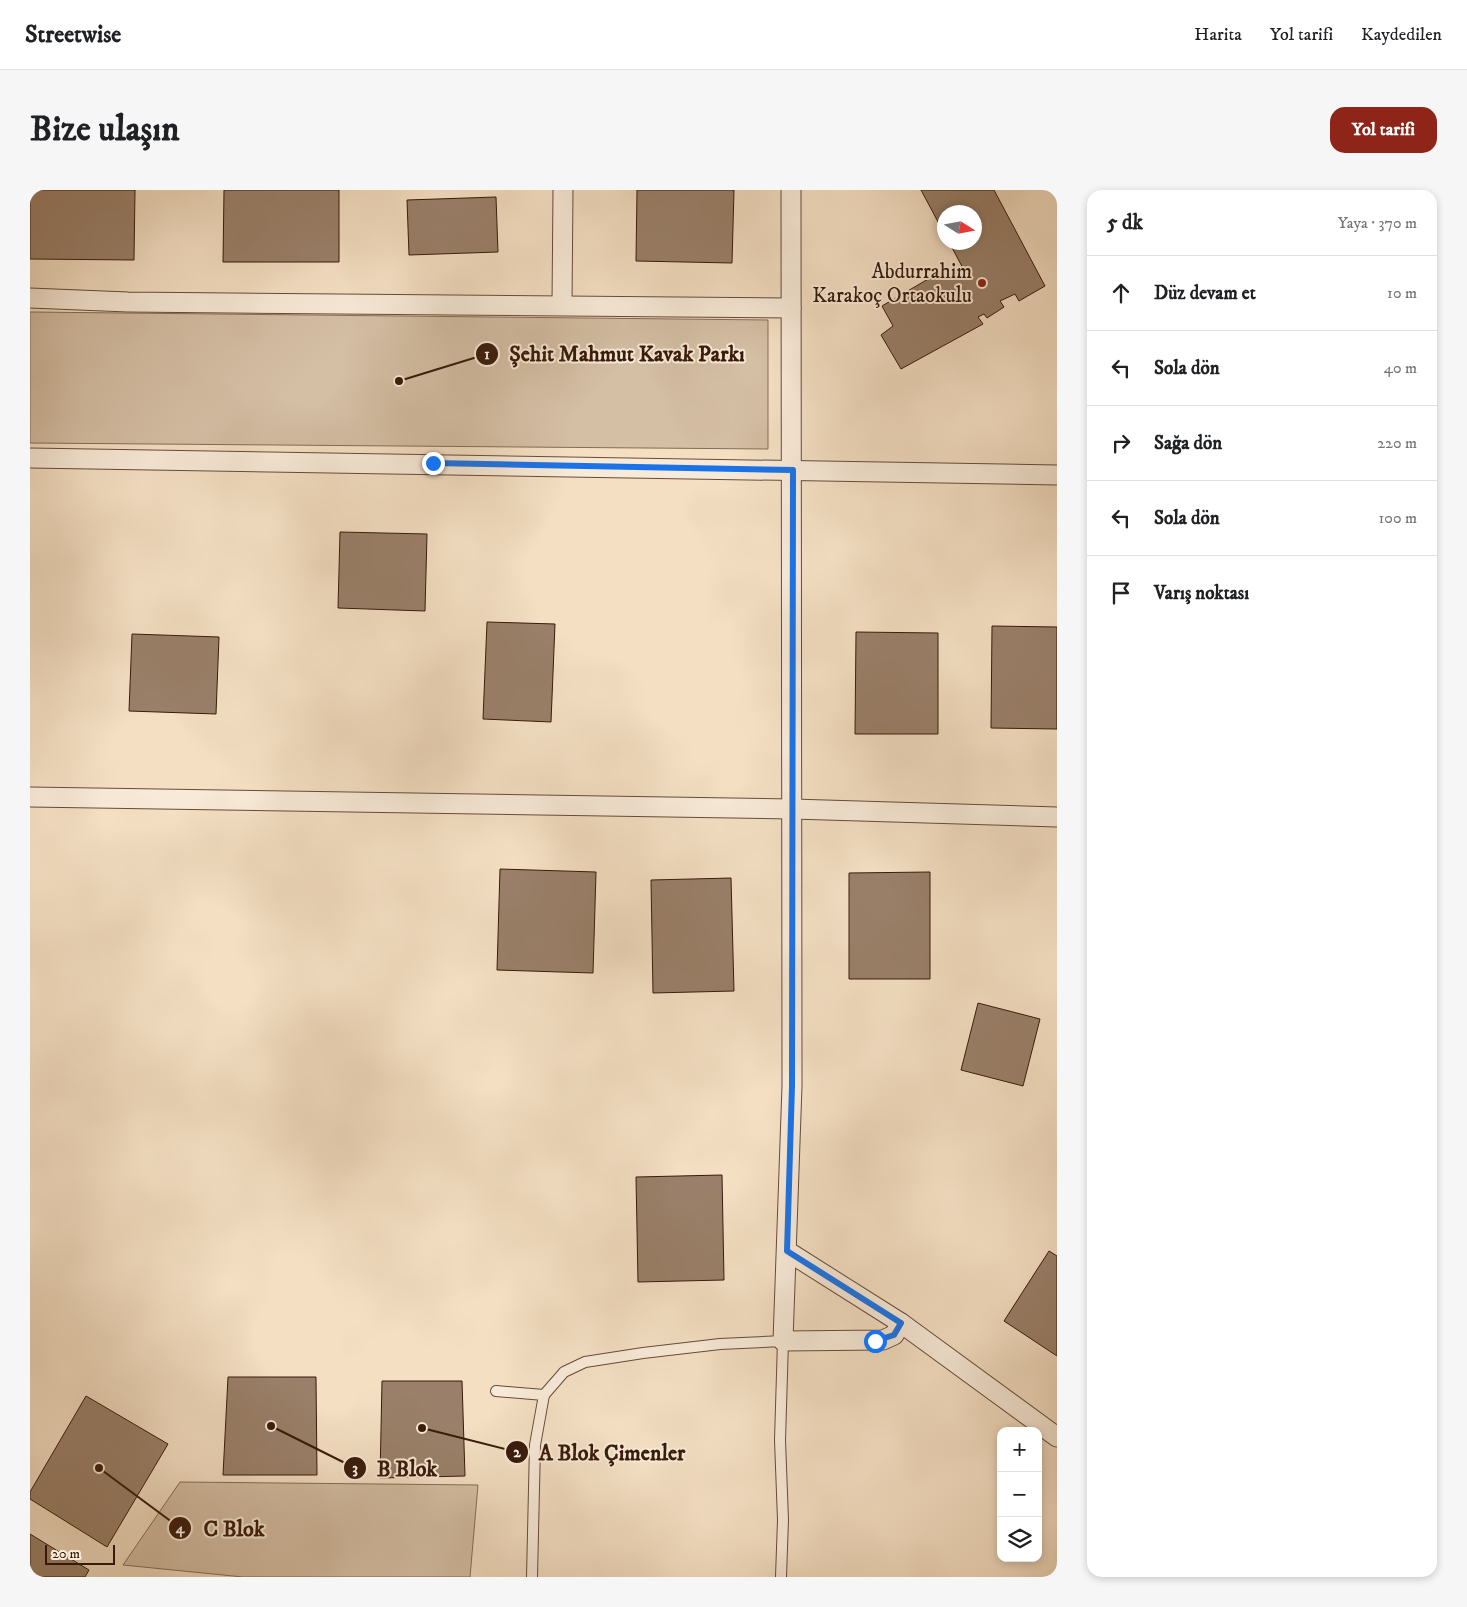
<!DOCTYPE html>
<html lang="tr">
<head>
<meta charset="utf-8">
<style>
  :root { --surface:#fff; --page:#f6f6f6; --text:#202124; --muted:#757577; --line:#e0e0e0; --accent:#8f2418 }
  body { margin:0; font-family:"IM FELL DW Pica",serif; background:var(--page); color:var(--text) }
  .controls { position:absolute; right:15px; bottom:15px; display:grid; overflow:hidden; border-radius:10px; box-shadow:0 2px 8px #0003 }
  .controls button { width:45px; height:45px; display:grid; place-items:center; padding:0; border:0; border-bottom:1px solid var(--line); background:var(--surface); color:var(--text); font:25px sans-serif }
  .compass { position:absolute; left:907px; top:15px; width:45px; height:45px; border-radius:50%; background:var(--surface); box-shadow:0 2px 8px #0003; rotate:101deg }
  .scale { position:absolute; left:15px; bottom:12px; width:70px; box-sizing:border-box; padding-left:5px; border:2px solid #381a0a; border-top:0; font-size:14px; line-height:18px; white-space:nowrap; color:#381a0a; -webkit-text-stroke:4px #f8ead8; paint-order:stroke }
  .stop { position:absolute; width:15px; height:15px; margin:-11px; border:4px solid #1a73e8; border-radius:50%; background:#fff }
  .stop.end { background:#1a73e8; border-color:#fff; box-shadow:0 1px 5px #0008 }
  .list { margin:0; padding:0; list-style:none }
  h2 { display:flex; justify-content:space-between; align-items:center; height:65px; margin:0; padding:0 20px; font-size:21px }
  h2 small { font-size:16px; font-weight:400; color:var(--muted) }
  .list li { display:grid; grid-template-columns:32px 1fr auto; gap:15px; align-items:center; box-sizing:border-box; height:75px; padding:0 20px; border-top:1px solid var(--line) }
  .list b { display:block; font-size:19px; white-space:nowrap }
  .list em { font-size:16px; font-style:normal; color:var(--muted) }
  .icon { flex:none; width:28px; height:28px; fill:none; stroke:currentColor; stroke-width:2; stroke-linecap:round; stroke-linejoin:round }
  .map { position:relative; flex:none; width:1027px; height:1387px; overflow:hidden; border-radius:15px }
  header { display:flex; align-items:center; gap:30px; box-sizing:border-box; height:70px; padding:0 25px; background:var(--surface); border-bottom:1px solid var(--line) }
  header strong { font-size:24px }
  nav { display:flex; gap:28px; margin-inline-start:auto; font-size:18px }
  .intro { display:flex; align-items:center; justify-content:space-between; box-sizing:border-box; height:120px; padding:0 30px }
  h1 { margin:0; font-size:35px }
  .button { padding:12px 22px; border-radius:15px; background:var(--accent); color:#fff; font-size:18px; font-weight:700 }
  main { display:flex; gap:30px; padding:0 30px }
  aside { flex:1; background:var(--surface); border-radius:15px; box-shadow:0 2px 8px #0003 }
  .map>svg:first-child { display:block }
</style>
</head>
<body>
<header>
<strong>Streetwise</strong>
<nav><a>Harita</a><a>Yol tarifi</a><a>Kaydedilen</a></nav>
</header>
<div class="intro"><h1>Bize ulaşın</h1><a class="button">Yol tarifi</a></div>
<main>
<div class="map">
<svg width="1027" height="1387" viewBox="0 0 1027 1387">
  <rect width="100%" height="100%" fill="#f4dfc3"/>
  <filter id="stains"><feTurbulence type="fractalNoise" baseFrequency=".004" numOctaves="4"/><feColorMatrix values="0 0 0 0 .2 0 0 0 0 .09 0 0 0 0 .02 0 0 0 .5 -.17"/></filter>
  <radialGradient id="worn" r=".72"><stop offset=".6" stop-color="#630" stop-opacity="0"/><stop offset="1" stop-color="#630" stop-opacity=".3"/></radialGradient>
  <!-- green -->
  <g fill="#d4bea4" stroke="#866c57">
    <path d="M0 122 738 130V259L0 253Z"/>
    <path d="M150 1292 448 1295 440 1387H213L93 1375Z"/>
  </g>
  <!-- building -->
  <g fill="#9a806a" stroke="#381a0a">
    <path d="M0 0H105L104 70 0 69Z"/>
    <path d="M194 0H309V72H193Z"/>
    <path d="M607 0H704L702 73 606 71Z"/>
    <path d="M891 0H964L1015 96 989 111 985 104 970 111 974 117 957 128 954 124 948 127 953 134 871 179 851 145 863 136 852 116 917 78 924 89 936 84 919 52H944V22H914V43Z"/>
    <path d="M466 7 468 62 379 65 377 10Z"/>
    <path d="M310 342 397 344 395 421 308 418Z"/>
    <path d="M457 432 525 434 521 532 453 529Z"/>
    <path d="M962 436 1027 437V539L961 538Z"/>
    <path d="M826 442 908 443V544H825Z"/>
    <path d="M102 444 189 447 186 524 99 521Z"/>
    <path d="M470 679 566 682 563 783 467 780Z"/>
    <path d="M900 682V789H819V683Z"/>
    <path d="M701 688 704 801 623 803 621 690Z"/>
    <path d="M948 813 1010 829 993 896 931 880Z"/>
    <path d="M692 985 694 1090 608 1092 606 987Z"/>
    <path d="M1019 1061 1027 1066V1166L974 1131Z"/>
    <path d="M198 1187H286L287 1285H193Z"/>
    <path d="M352 1191H432L435 1286 350 1288Z"/>
    <path d="M56 1206 138 1254 77 1357 0 1309V1302Z"/>
    <path d="M0 1344 59 1380 55 1387H0Z"/>
  </g>
  <g fill="none" stroke-linecap="round" stroke-linejoin="round">
    <!-- lane casing -->
    <g stroke="#674b38" stroke-width="12">
      <g id="lane">
        <path d="M466 1201 514 1205"/>
        <path d="M502 1387 505 1255 514 1205 534 1182 555 1172 613 1163 690 1154 753 1151 750 1250 753 1330 751 1387"/>
      </g>
    </g>
    <!-- street casing -->
    <g stroke="#674b38" stroke-width="21">
      <g id="street">
        <path d="M761 0 762 896 753 1151 853 1150 864 1145 871 1133"/>
        <path d="M0 108 98 112 761 118"/>
        <path d="M532 115 533 0"/>
        <path d="M0 268 1027 285"/>
        <path d="M0 607 762 619 1027 627"/>
        <path d="M757 1061 871 1133 1027 1247"/>
      </g>
    </g>
    <!-- lane -->
    <use href="#lane" stroke="#f8ead8" stroke-width="10"/>
    <!-- street -->
    <use href="#street" stroke="#f8ead8" stroke-width="19"/>
  </g>
  <g fill="none" stroke-linecap="round" stroke-linejoin="round">
    <!-- route -->
    <path stroke="#1a73e8" stroke-width="6" d="M403 273 763 280 762 896 757 1061 871 1133 864 1145 845 1151"/>
  </g>
  <!-- markers -->
  <circle fill="#8f2418" stroke="#f8ead8" stroke-width="2" cx="952" cy="93" r="5"/>
  <g text-anchor="middle" stroke-width="4" stroke-linejoin="round" paint-order="stroke">
    <!-- poi labels -->
    <g font-size="21" fill="#381a0a" stroke="#f8ead8" text-anchor="end">
      <text x="942" y="88">Abdurrahim<tspan x="942" dy="24">Karakoç Ortaokulu</tspan></text>
    </g>
  </g>
  <!-- callouts -->
  <path fill="none" stroke="#381a0a" stroke-width="2" d="M369 191L457 164M392 1238L487 1262M241 1236L325 1278M69 1278L150 1338"/>
  <g fill="#381a0a" stroke="#f8ead8" stroke-width="2">
    <circle cx="369" cy="191" r="5"/>
    <circle cx="392" cy="1238" r="5"/>
    <circle cx="241" cy="1236" r="5"/>
    <circle cx="69" cy="1278" r="5"/>
    <circle cx="457" cy="164" r="12"/>
    <circle cx="487" cy="1262" r="12"/>
    <circle cx="325" cy="1278" r="12"/>
    <circle cx="150" cy="1338" r="12"/>
  </g>
  <g font-size="15" text-anchor="middle" font-weight="bold" fill="#fff">
    <text x="457" y="169">1</text>
    <text x="487" y="1267">2</text>
    <text x="325" y="1283">3</text>
    <text x="150" y="1343">4</text>
  </g>
  <g font-size="22" text-anchor="middle" font-weight="bold" fill="#381a0a" stroke="#f8ead8" stroke-width="4" stroke-linejoin="round" paint-order="stroke">
    <text x="597" y="171">Şehit Mahmut Kavak Parkı</text>
    <text x="582" y="1270">A Blok Çimenler</text>
    <text x="377" y="1286">B Blok</text>
    <text x="204" y="1346">C Blok</text>
  </g>
  <rect width="100%" height="100%" filter="url(#stains)"/>
  <rect width="100%" height="100%" fill="url(#worn)"/>
</svg>
<div class="controls">
<button>+</button>
<button>−</button>
<button><svg class="icon" aria-label="layers" viewBox="0 0 24 24"><path d="M12 4l9 5-9 5-9-5zM3 14l9 5 9-5"/></svg></button>
</div>
<svg class="compass" viewBox="-18 -18 36 36"><path d="M0-13l5 13h-10z" fill="#e53935"/><path d="M0 13l5-13h-10z" fill="#757577"/></svg>
<div class="scale">20 m</div>
<div class="stop" style="left:845px;top:1151px"></div>
<div class="stop end" style="left:403px;top:273px"></div>
</div>
<aside>
<h2>5 dk<small>Yaya · 370 m</small></h2>
<ul class="list">
<li><svg class="icon" aria-label="ahead" viewBox="0 0 24 24"><path d="M12 20V5M6 11l6-6 6 6"/></svg><div><b>Düz devam et</b></div><em>10 m</em></li>
<li><svg class="icon" aria-label="left" viewBox="0 0 24 24"><path d="M17 20v-9H6M10 6l-5 5 5 5"/></svg><div><b>Sola dön</b></div><em>40 m</em></li>
<li><svg class="icon" aria-label="right" viewBox="0 0 24 24"><path d="M7 20v-9h11M14 6l5 5-5 5"/></svg><div><b>Sağa dön</b></div><em>220 m</em></li>
<li><svg class="icon" aria-label="left" viewBox="0 0 24 24"><path d="M17 20v-9H6M10 6l-5 5 5 5"/></svg><div><b>Sola dön</b></div><em>100 m</em></li>
<li><svg class="icon" aria-label="arrive" viewBox="0 0 24 24"><path d="M6 21V4h12l-3 4 3 4H6"/></svg><div><b>Varış noktası</b></div></li>
</ul>
</aside>
</main>
</body>
</html>
